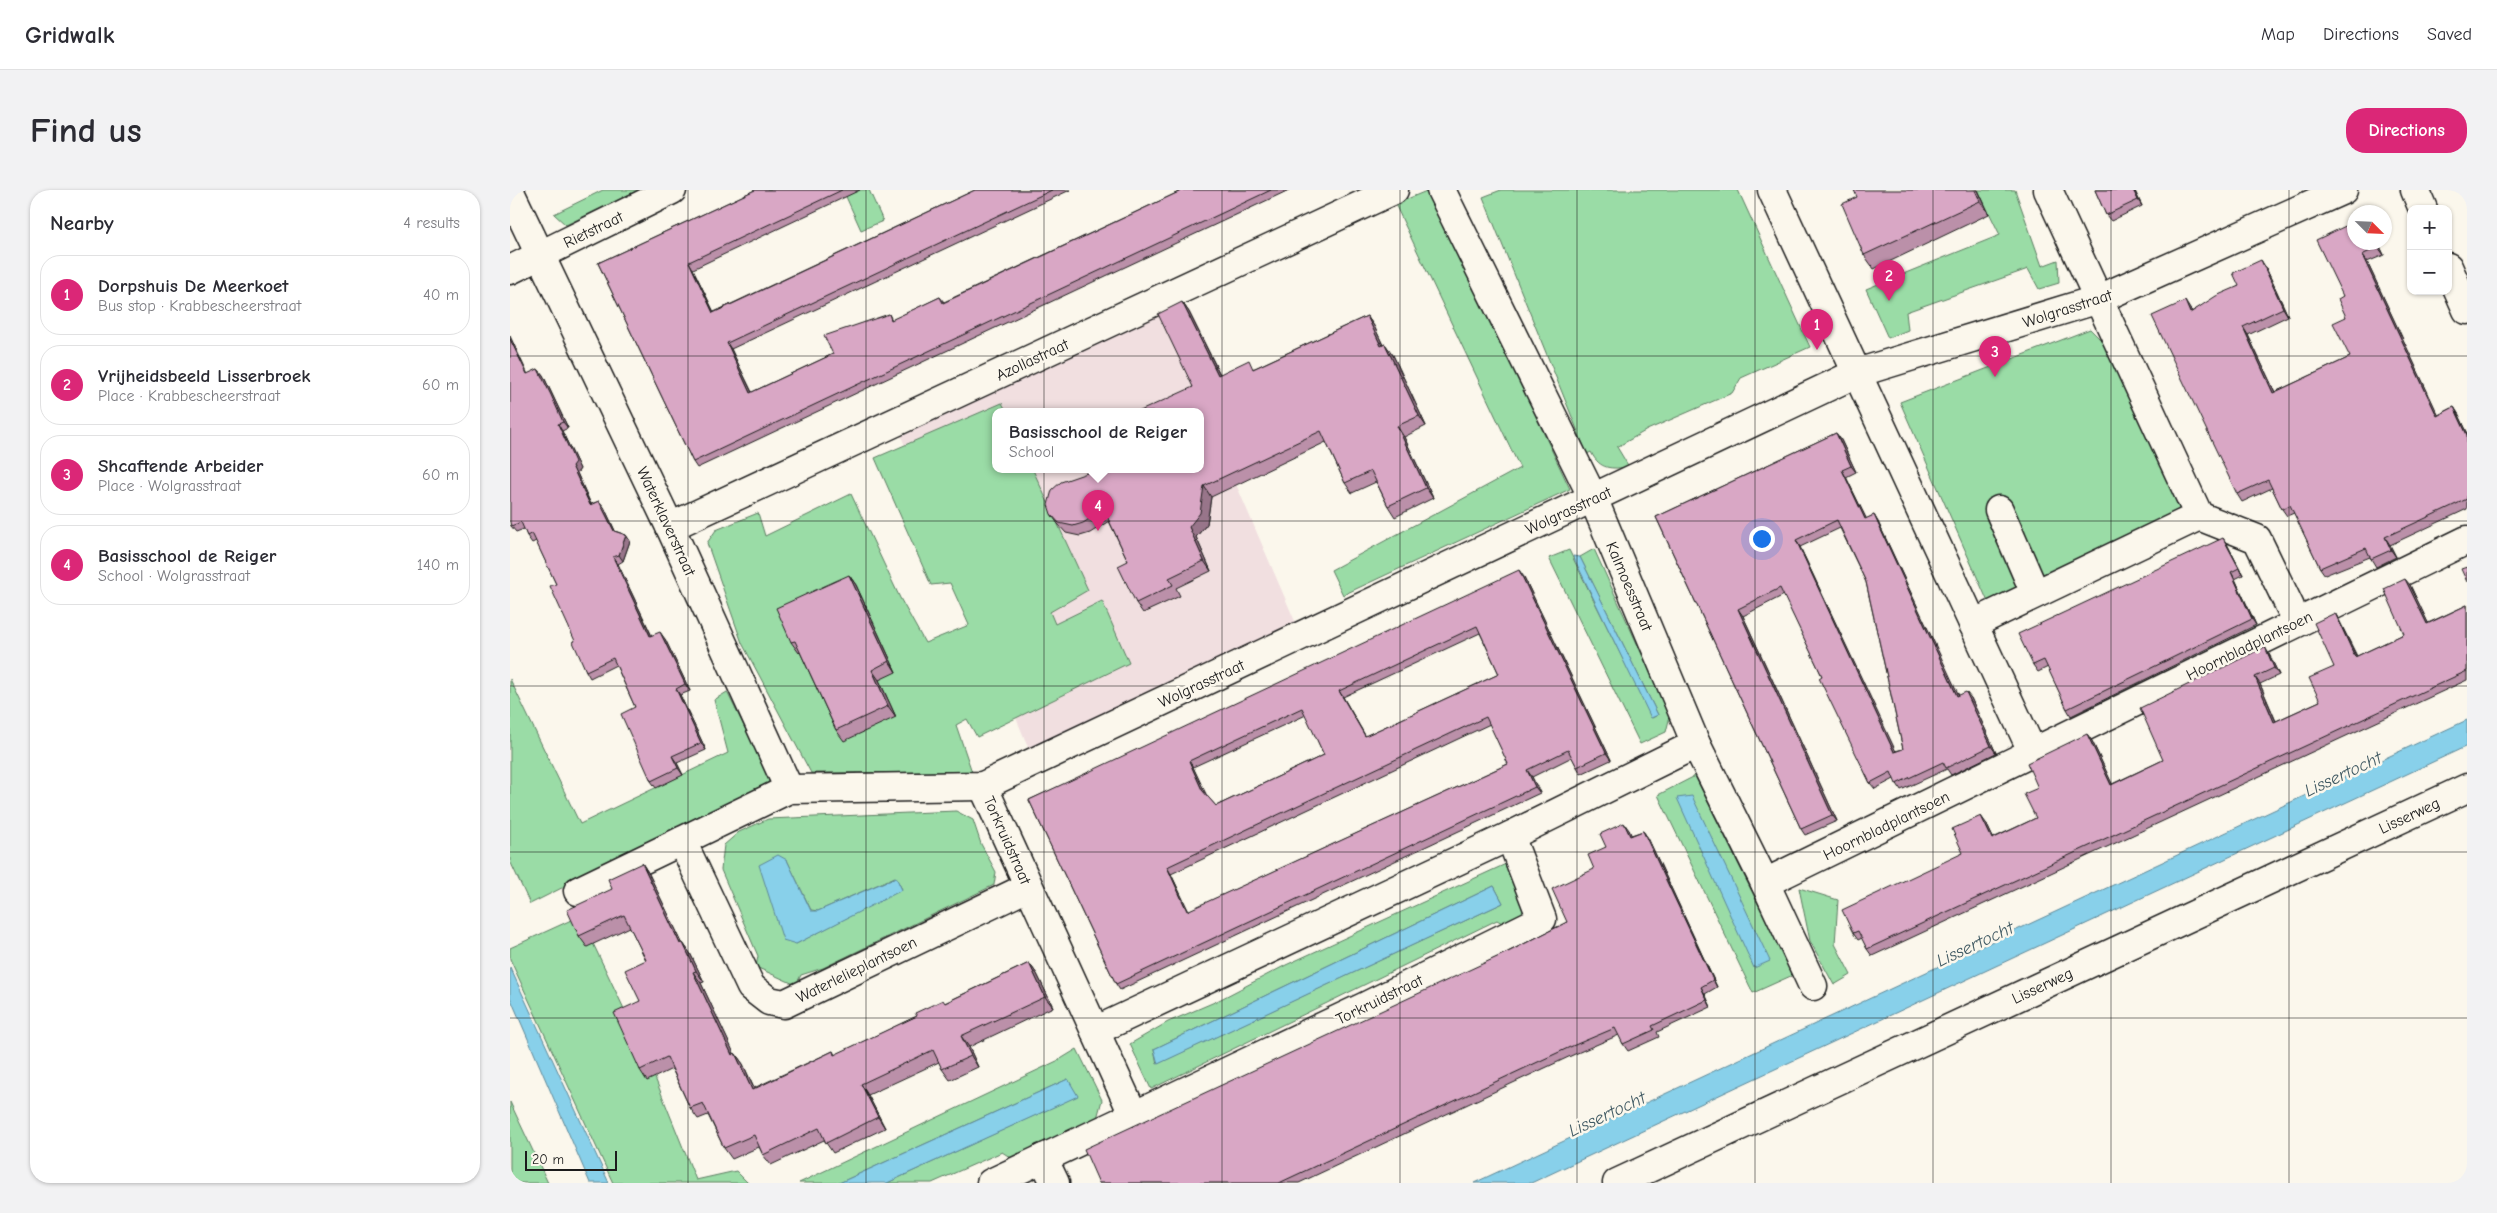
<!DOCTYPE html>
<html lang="en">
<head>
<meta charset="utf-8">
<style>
  :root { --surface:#fff; --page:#f2f2f3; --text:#2b2b33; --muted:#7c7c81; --line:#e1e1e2; --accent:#db2777 }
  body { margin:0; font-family:"Comic Neue",sans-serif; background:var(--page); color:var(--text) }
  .controls { position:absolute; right:15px; top:15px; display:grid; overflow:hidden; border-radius:10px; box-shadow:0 1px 4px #0004 }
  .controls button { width:45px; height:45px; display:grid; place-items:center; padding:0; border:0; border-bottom:1px solid var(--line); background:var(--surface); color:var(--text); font:25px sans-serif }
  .compass { position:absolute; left:1837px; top:15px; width:45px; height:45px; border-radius:50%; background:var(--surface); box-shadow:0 1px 4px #0004; rotate:114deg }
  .scale { position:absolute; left:15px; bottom:12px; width:92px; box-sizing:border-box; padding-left:5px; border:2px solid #1c1c1c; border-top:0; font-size:14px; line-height:18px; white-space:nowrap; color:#1c1c1c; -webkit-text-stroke:4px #fbf7ec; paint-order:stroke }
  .you { position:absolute; left:1251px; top:348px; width:18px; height:18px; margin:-12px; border:4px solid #fff; border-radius:50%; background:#1a73e8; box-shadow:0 0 0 8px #1a73e833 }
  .badge { display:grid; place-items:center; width:32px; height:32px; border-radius:50%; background:var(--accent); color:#fff; font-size:16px; font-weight:700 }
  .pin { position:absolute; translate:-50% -41px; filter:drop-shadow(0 1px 2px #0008) }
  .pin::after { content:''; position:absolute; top:26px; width:18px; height:15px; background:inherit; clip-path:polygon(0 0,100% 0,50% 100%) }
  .popup { position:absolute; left:482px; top:218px; width:212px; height:65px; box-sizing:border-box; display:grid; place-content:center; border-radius:10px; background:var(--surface); filter:drop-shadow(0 1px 4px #0005); font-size:16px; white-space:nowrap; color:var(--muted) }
  .popup b { font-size:19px; color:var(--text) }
  .popup::after { content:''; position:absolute; left:50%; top:100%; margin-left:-10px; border:10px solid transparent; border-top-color:var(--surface) }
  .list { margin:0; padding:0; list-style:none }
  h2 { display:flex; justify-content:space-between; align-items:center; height:65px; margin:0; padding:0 20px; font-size:21px }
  h2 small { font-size:16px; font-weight:400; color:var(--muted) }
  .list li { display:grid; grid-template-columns:32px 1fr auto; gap:15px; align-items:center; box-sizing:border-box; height:80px; margin:0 10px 10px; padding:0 10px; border:1px solid var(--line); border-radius:20px }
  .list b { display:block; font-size:19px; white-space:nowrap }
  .list p { margin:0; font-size:16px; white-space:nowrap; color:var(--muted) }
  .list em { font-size:16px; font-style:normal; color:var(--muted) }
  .map { position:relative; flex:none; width:1957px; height:993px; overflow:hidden; border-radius:20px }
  header { display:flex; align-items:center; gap:30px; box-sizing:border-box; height:70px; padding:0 25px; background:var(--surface); border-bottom:1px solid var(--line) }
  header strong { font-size:24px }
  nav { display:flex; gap:28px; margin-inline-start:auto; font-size:18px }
  .intro { display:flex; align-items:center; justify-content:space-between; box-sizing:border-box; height:120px; padding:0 30px }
  h1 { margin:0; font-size:35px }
  .button { padding:12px 22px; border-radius:20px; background:var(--accent); color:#fff; font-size:18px; font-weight:700 }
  main { display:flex; gap:30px; padding:0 30px }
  aside { flex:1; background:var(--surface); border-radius:20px; box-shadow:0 1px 4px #0004 }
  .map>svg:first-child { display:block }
</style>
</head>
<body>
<header>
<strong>Gridwalk</strong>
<nav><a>Map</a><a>Directions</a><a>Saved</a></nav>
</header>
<div class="intro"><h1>Find us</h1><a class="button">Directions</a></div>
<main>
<aside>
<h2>Nearby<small>4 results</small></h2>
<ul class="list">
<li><span class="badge">1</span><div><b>Dorpshuis De Meerkoet</b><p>Bus stop · Krabbescheerstraat</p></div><em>40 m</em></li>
<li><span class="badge">2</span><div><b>Vrijheidsbeeld Lisserbroek</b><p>Place · Krabbescheerstraat</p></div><em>60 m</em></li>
<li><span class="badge">3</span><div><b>Shcaftende Arbeider</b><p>Place · Wolgrasstraat</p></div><em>60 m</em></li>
<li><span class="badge">4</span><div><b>Basisschool de Reiger</b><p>School · Wolgrasstraat</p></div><em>140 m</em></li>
</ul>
</aside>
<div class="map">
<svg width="1957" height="993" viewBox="0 0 1957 993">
  <rect width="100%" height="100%" fill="#fbf7ec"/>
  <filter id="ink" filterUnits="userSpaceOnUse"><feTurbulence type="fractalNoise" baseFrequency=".02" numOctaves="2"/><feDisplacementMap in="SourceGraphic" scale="10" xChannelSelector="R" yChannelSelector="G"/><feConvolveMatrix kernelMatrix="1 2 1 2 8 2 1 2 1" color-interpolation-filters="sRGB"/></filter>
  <g filter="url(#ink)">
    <!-- built -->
    <path fill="#f1dfe0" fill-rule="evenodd" d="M652 122 787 436 520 562 391 246ZM486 222H690V280H486Z"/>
    <!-- green -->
    <g fill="#9adca6" stroke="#5b7c61" fill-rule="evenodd">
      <path d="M93 0H128L56 35 44 24Z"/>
      <path d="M333 0H359L373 31 351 40Z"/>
      <path d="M919 0 1060 299 833 405 821 380 1010 278 885 14Z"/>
      <path d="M991 0H1228L1300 157 1231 188 1222 203 1137 240 1107 257 1119 277C1101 279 1090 280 1081 262L1077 264 973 7Z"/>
      <path d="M1468 0H1505L1532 76 1548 70 1549 93 1529 99 1518 79 1396 122 1398 140 1378 148 1356 99 1490 45Z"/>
      <path d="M1580 139 1599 158 1674 321 1478 412 1390 212Z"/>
      <path d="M492 213 497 222H486V280H523L578 400 540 422 545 434 592 411 619 473 467 547 457 529 446 535 462 582 301 583 232 453 197 353 206 340 248 323 255 346 341 304 390 408 415 453 459 435 440 393 421 395 365 268Z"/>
      <path d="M1084 359 1160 526 1156 542 1130 554 1039 368 1059 360 1142 528 1148 525 1070 367Z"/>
      <path d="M0 489 70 634 218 563 204 510 217 502 262 592 20 714 0 671Z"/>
      <path d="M1185 586 1283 785 1243 803 1148 605Z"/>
      <path d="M446 621 463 630 471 654 486 682 484 695 313 778 291 785 286 795 246 777 248 766 211 680 214 655 229 642 258 629ZM277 670 301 720 308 721 385 687 392 699 286 754Z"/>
      <path d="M998 673 1018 722 997 736 987 730 641 899 620 854 658 832 707 811 776 775ZM984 696 993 713 647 874 644 859Z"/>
      <path d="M1289 698 1328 710 1325 754 1341 785 1324 795 1300 751Z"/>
      <path d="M70 726 135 863 186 990 226 981 238 993H103L0 769V758Z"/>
      <path d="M567 859 592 910 586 932 503 969 492 962 422 993H377L567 906 558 889 329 993H289L549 870Z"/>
      <path d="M0 912 38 993H0Z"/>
    </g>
    <!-- water -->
    <g fill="#88d0ea" stroke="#5d8898">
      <path d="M1063 366 1070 367 1148 525 1141 528Z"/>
      <path d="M1957 530V556L1021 993H964Z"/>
      <path d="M1182 606 1260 771 1244 778 1167 608Z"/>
      <path d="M268 665 277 670 301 721H308L386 687 392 700 286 754 273 750 249 675Z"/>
      <path d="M984 696 993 713 648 874 644 859Z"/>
      <path d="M0 777 99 993H80L0 807Z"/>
      <path d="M558 889 568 906 377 993H329Z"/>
    </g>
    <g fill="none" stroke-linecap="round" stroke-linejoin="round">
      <!-- minor casing -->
      <g stroke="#1c1c1c" stroke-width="31">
        <g id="minor">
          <path d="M931 0 1083 308 1186 554 1255 693 1303 796"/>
          <path d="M1262 0 1523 563"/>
          <path d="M1905 0 1913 19"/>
          <path d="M0 2 160 337 279 599"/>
          <path d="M1938 77 1957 120"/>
          <path d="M0 80 162 0"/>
          <path d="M1489 320 1525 403"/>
          <path d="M1689 326 1747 349 1780 417"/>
          <path d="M160 337 884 0"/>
          <path d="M1463 434 1689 326 1538 0"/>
          <path d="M473 596 623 924"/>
          <path d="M172 651 241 797 259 811 274 814 518 697"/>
          <path d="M1255 693 1957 350"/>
          <path d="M68 701 279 599 473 596 1347 183 1589 109 1833 0"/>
          <path d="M585 841 1000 646 1186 554"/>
          <path d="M533 968 545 993"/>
          <path d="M481 993 854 817 1032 729 1000 646"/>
          <path d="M1107 993 1957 598"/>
        </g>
      </g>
      <!-- minor -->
      <use href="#minor" stroke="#fbf7ec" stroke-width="28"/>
    </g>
    <!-- wall -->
    <g fill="#bb90a9" stroke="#1c1c1c" fill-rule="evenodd">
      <path d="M245 0H350L183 79 204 122 465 0H560L221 159 242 202 323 164 379 124 382 130 430 107 434 112 673 0H779L187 278 183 272 88 73Z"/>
      <path d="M1468 0 1479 24 1364 79 1354 65 1347 7Z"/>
      <path d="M1585 0H1628L1625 1 1632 16 1601 31 1596 25Z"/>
      <path d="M1844 52H1868L1874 65 1857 72 1928 225 1944 217 1949 225 1957 242V319L1880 355 1886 367 1866 377 1860 367 1815 385 1810 378 1784 323 1777 326 1772 319 1762 298 1732 312 1727 304 1680 119 1681 122 1729 96 1756 78 1778 126 1738 145 1765 202 1840 167 1836 127 1833 106Z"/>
      <path d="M672 112 679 122 710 184 745 178 857 126 864 136 873 155 875 154 883 165 916 236 894 247 923 308 885 327 878 316 866 292 842 303 835 293 816 252 701 307 697 334 686 347 701 381 666 398 670 406 633 423 626 413 618 371 599 331 580 343 570 346 556 343 548 334 541 324 577 283 683 197Z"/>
      <path d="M28 179 33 185 58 238 52 241 70 279 67 283 81 314 89 311 94 317 105 341 116 345 120 351 113 371 108 374 142 446 155 449 180 501 170 505 196 560 167 573 173 585 146 598 141 591 125 517 106 475 80 488 76 481 46 394 26 351 22 353 17 346 14 339 6 342 1 336 18 184Z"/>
      <path d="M1326 243 1331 250 1346 282 1336 287 1356 329 1364 325 1368 332 1448 505 1461 508 1486 563 1441 585 1437 579 1391 600 1384 589 1365 599 1360 593 1312 486 1274 405 1233 426 1327 631 1295 645 1291 639 1146 327ZM1330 338 1356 392 1393 559 1385 561 1290 357Z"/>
      <path d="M1717 354 1733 385 1725 389 1746 435 1561 526 1557 519 1538 477 1528 482 1523 475Z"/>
      <path d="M339 385 346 395 386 482 369 490 386 527 334 551 326 540 290 462 289 463 281 452Z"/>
      <path d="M1014 387 1101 570 1071 584 1067 577 1062 567 1022 587 1030 603 610 800 606 794 519 610ZM970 443 989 484 855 546 833 507ZM796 525 814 565 706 616 695 604 683 577ZM980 534 998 574 678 721 661 684Z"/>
      <path d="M1900 395 1918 433 1957 415V490L1362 766 1357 759 1352 748 1348 750 1343 743 1453 663 1476 633 1483 648 1526 628 1528 598 1577 544 1582 551 1602 594 1653 570 1759 464 1769 485 1750 494 1766 531 1810 511 1824 477 1825 423 1829 430 1847 466 1894 444Z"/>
      <path d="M1119 640 1121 645 1133 641 1138 648 1207 797 1195 804 1201 817 1147 842 1149 847 1118 861 1113 854 1109 845 1065 864 789 993H589L1000 761 1057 732 1096 657Z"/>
      <path d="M132 673 139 684 172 753H173L180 763 194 792 191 793 224 864 225 863 233 874 244 898 323 861 325 865 519 773 527 784 543 817 459 857 468 877 440 890 432 879 429 872 358 905 375 938 323 963 314 950 261 975 253 965 249 957 222 969 214 958 198 925 188 929 180 918 162 879 137 891 130 880V811L136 770 120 737 77 757 69 746 102 699Z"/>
    </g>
    <!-- shaded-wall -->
    <g fill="#98758a" stroke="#1c1c1c">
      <path d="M1465 0H1468L1479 24 1470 11Z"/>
      <path d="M1623 0H1624L1632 16 1628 10Z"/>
      <path d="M1866 52H1868L1874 65 1868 57Z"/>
      <path d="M1852 65 1857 72 1932 233 1927 226Z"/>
      <path d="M1751 70 1756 78 1778 126 1773 118Z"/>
      <path d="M179 72 183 79 207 129 203 123Z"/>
      <path d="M1675 111 1680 119 1685 130 1680 123Z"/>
      <path d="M672 112 679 122 715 195 708 185Z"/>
      <path d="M857 126 864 136 878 166 871 156Z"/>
      <path d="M1733 137 1738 145 1769 211 1763 203Z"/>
      <path d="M0 146 21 191 17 184 0 149Z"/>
      <path d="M217 153 221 159 245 209 240 203Z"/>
      <path d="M875 154 883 165 916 236 909 226Z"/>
      <path d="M28 179 33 185 58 238 53 232Z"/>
      <path d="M1944 217 1949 225 1957 242V245Z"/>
      <path d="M48 234 52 241 70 279 67 283 84 322 80 315 62 276Z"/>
      <path d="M887 236 894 247 923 308 916 298Z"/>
      <path d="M1326 243 1331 250 1346 282 1341 276Z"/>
      <path d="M1332 280 1336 287 1360 336 1355 329Z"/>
      <path d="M694 296 701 307 697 334 686 347 701 381 694 371 679 337Z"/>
      <path d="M89 311 94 317 108 347 104 341Z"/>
      <path d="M1364 325 1368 332 1452 512 1447 506Z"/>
      <path d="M116 345 120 351 113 371 109 365Z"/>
      <path d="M1875 347 1880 355 1886 367 1881 360Z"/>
      <path d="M1713 348 1717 354 1733 385 1729 378Z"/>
      <path d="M1286 350 1290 357 1389 568 1384 562Z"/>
      <path d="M103 367 108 374 145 453 140 446Z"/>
      <path d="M1009 380 1014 387 1101 570 1096 563Z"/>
      <path d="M1721 382 1725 389 1746 435 1742 429Z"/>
      <path d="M339 385 346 395 386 482 379 471Z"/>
      <path d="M1895 389 1900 395 1922 441 1917 434Z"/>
      <path d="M1228 419 1233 426 1327 631 1322 625Z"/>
      <path d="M1825 423 1829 430 1850 474 1845 467Z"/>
      <path d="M150 442 155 449 180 501 175 494Z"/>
      <path d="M1755 457 1759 464 1769 485 1764 478Z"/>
      <path d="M362 480 369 490 386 527 378 516Z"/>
      <path d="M1745 487 1750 494 1769 539 1764 532Z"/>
      <path d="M166 499 170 505 196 560 191 553Z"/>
      <path d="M829 501 833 507 859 552 855 546Z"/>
      <path d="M1456 502 1461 508 1486 563 1481 556Z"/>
      <path d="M1577 544 1582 551 1606 602 1601 595Z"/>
      <path d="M162 566 167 573 173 585 168 578Z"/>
      <path d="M679 571 683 577 697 606 692 600Z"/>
      <path d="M1017 580 1022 587 1030 603 1025 597Z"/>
      <path d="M1471 626 1476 633 1487 656 1482 649Z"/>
      <path d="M1114 633 1119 640 1125 653 1120 646Z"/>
      <path d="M1133 641 1138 648 1207 797 1203 790Z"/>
      <path d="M132 673 139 684 178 765 170 754Z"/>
      <path d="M657 677 661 684 682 728 677 721Z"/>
      <path d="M173 753 180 763 194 792 186 781Z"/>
      <path d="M519 773 527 784 543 817 535 807Z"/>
      <path d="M183 782 191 793 230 876 222 865Z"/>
      <path d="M1191 797 1195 804 1201 817 1197 810Z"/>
      <path d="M451 846 459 857 468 877 461 866Z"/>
      <path d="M225 863 233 874 249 910 242 900Z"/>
      <path d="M351 894 358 905 375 938 368 927Z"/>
    </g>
    <!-- building -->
    <g fill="#d9a7c5" stroke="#1c1c1c" fill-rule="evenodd">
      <path d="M245 0H332L179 72 203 123 465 0H542L217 153 240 203 323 164 314 146 379 124 381 130 430 107 433 113 673 0H761L183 272 88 73Z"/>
      <path d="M1344 0H1465L1470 11 1354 65 1332 14 1347 7Z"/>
      <path d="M1585 0H1623L1628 10 1596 25Z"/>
      <path d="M1844 32V52H1866L1868 57 1852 65 1927 226 1944 217 1957 245V309L1875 347 1881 360 1861 369 1856 358 1810 378 1780 315 1772 319 1758 290 1727 304 1642 126 1675 111 1680 123 1706 106 1729 96 1723 83 1751 70 1773 118 1733 137 1763 203 1840 167 1823 133 1836 127 1828 109 1833 106 1806 50Z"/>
      <path d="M672 112 708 185 739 170 743 179 857 126 871 156 875 154 909 226 887 236 916 298 878 316 861 281 835 293 811 241 694 296 690 323 679 337 694 371 659 388 663 395 626 413 608 376 618 371 594 320 573 333 563 336 549 333 541 324 538 315 542 300 551 292 577 283 576 280H690V222H628L683 197 648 124Z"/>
      <path d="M0 149 17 184 28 179 41 205 53 232 48 234 65 272 62 276 80 315 89 311 104 341 116 345 109 365 103 367 140 446 150 442 175 494 166 499 191 553 162 566 168 578 141 591 111 524 125 517 103 468 76 481 63 452 65 451 40 396 46 394 22 343 17 346 11 332 1 336 0 332Z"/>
      <path d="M1326 243 1341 276 1332 280 1355 329 1364 325 1447 506 1456 502 1481 556 1436 578 1433 572 1386 594 1381 582 1360 593 1309 488 1312 486 1270 398 1228 419 1322 625 1291 639 1146 327ZM1327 330 1356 392 1393 559 1384 562 1286 350Z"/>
      <path d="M1713 348 1729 378 1721 382 1742 429 1557 519 1534 470 1523 475 1508 444Z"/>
      <path d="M1957 377V392L1951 379Z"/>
      <path d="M1009 380 1096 563 1067 577 1058 560 1017 580 1025 597 606 794 519 610ZM967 436 989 484 855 546 829 501ZM792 518 814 565 706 616 692 600 679 571ZM976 527 998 574 677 721 657 677Z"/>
      <path d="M339 385 379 471 362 480 378 516 326 540 285 451 281 452 266 418Z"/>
      <path d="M1895 389 1917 434 1957 415V481L1357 759 1348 741 1343 743 1332 720 1453 663 1442 639 1471 626 1482 649 1526 628 1514 604 1528 598 1517 573 1577 544 1601 595 1653 570 1630 518 1755 457 1764 478 1745 487 1764 532 1810 511 1799 488 1824 477 1804 433 1825 423 1845 467 1894 444 1874 399Z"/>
      <path d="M1114 633 1120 646 1133 641 1203 790 1191 797 1197 810 1142 836 1144 840 1113 854 1105 838 1060 857 769 993H589L574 959 1000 761 1057 732 1042 699 1084 679 1078 665 1096 657 1090 644Z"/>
      <path d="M132 673 170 754 173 753 186 781 183 782 222 865 225 863 242 900 323 861 324 865 407 826 405 823 433 810 435 813 519 773 535 807 451 846 461 866 432 879 423 860 351 894 368 927 316 953 309 938 253 965 244 945 214 958 193 913 180 918 157 867 130 880 104 823 130 811 115 780 136 770 114 725 69 746 57 720 102 699 98 689Z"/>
    </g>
  </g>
  <!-- grid -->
  <path fill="none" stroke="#1c1c1c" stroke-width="1" stroke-opacity="0.55" d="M178 0V993M356 0V993M534 0V993M712 0V993M890 0V993M1067 0V993M1245 0V993M1423 0V993M1601 0V993M1779 0V993M0 166H1957M0 331H1957M0 496H1957M0 662H1957M0 828H1957"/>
  <g text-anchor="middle" stroke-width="5" stroke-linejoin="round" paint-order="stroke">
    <!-- street labels -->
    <g font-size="16" fill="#1c1c1c" stroke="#fbf7ec">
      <text transform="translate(83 39) rotate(-26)" y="6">Rietstraat</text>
      <text transform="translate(1557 118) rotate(-18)" y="6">Wolgrasstraat</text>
      <text transform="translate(522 169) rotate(-25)" y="6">Azollastraat</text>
      <text transform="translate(1058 320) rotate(-25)" y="6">Wolgrasstraat</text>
      <text transform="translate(157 331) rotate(65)" y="6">Waterklaverstraat</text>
      <text transform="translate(1120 396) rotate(67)" y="6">Kalmoesstraat</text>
      <text transform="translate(1739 455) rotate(-26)" y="6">Hoornbladplantsoen</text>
      <text transform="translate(691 493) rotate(-25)" y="6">Wolgrasstraat</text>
      <text transform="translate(1899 625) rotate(-25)" y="6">Lisserweg</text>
      <text transform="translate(1376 635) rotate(-26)" y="6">Hoornbladplantsoen</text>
      <text transform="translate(498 650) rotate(66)" y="6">Torkruidstraat</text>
      <text transform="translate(346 779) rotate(-26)" y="6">Waterlelieplantsoen</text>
      <text transform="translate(1532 795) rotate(-25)" y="6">Lisserweg</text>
      <text transform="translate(869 809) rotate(-26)" y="6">Torkruidstraat</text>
    </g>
    <!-- water labels -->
    <g font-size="18" font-style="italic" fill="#425b64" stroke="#fbf7ec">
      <text transform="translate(1833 584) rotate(-25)" y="6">Lissertocht</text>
      <text transform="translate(1465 754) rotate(-25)" y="6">Lissertocht</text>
      <text transform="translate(1097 924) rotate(-25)" y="6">Lissertocht</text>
    </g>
  </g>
</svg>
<div class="controls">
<button>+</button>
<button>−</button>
</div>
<svg class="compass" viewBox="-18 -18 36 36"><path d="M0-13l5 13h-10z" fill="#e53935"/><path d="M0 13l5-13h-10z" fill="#7c7c81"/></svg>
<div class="scale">20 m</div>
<div class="you"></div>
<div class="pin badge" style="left:1307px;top:160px">1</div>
<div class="pin badge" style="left:1379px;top:111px">2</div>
<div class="pin badge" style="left:1485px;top:187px">3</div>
<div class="pin badge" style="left:588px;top:341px">4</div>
<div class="popup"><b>Basisschool de Reiger</b>School</div>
</div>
</main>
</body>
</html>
